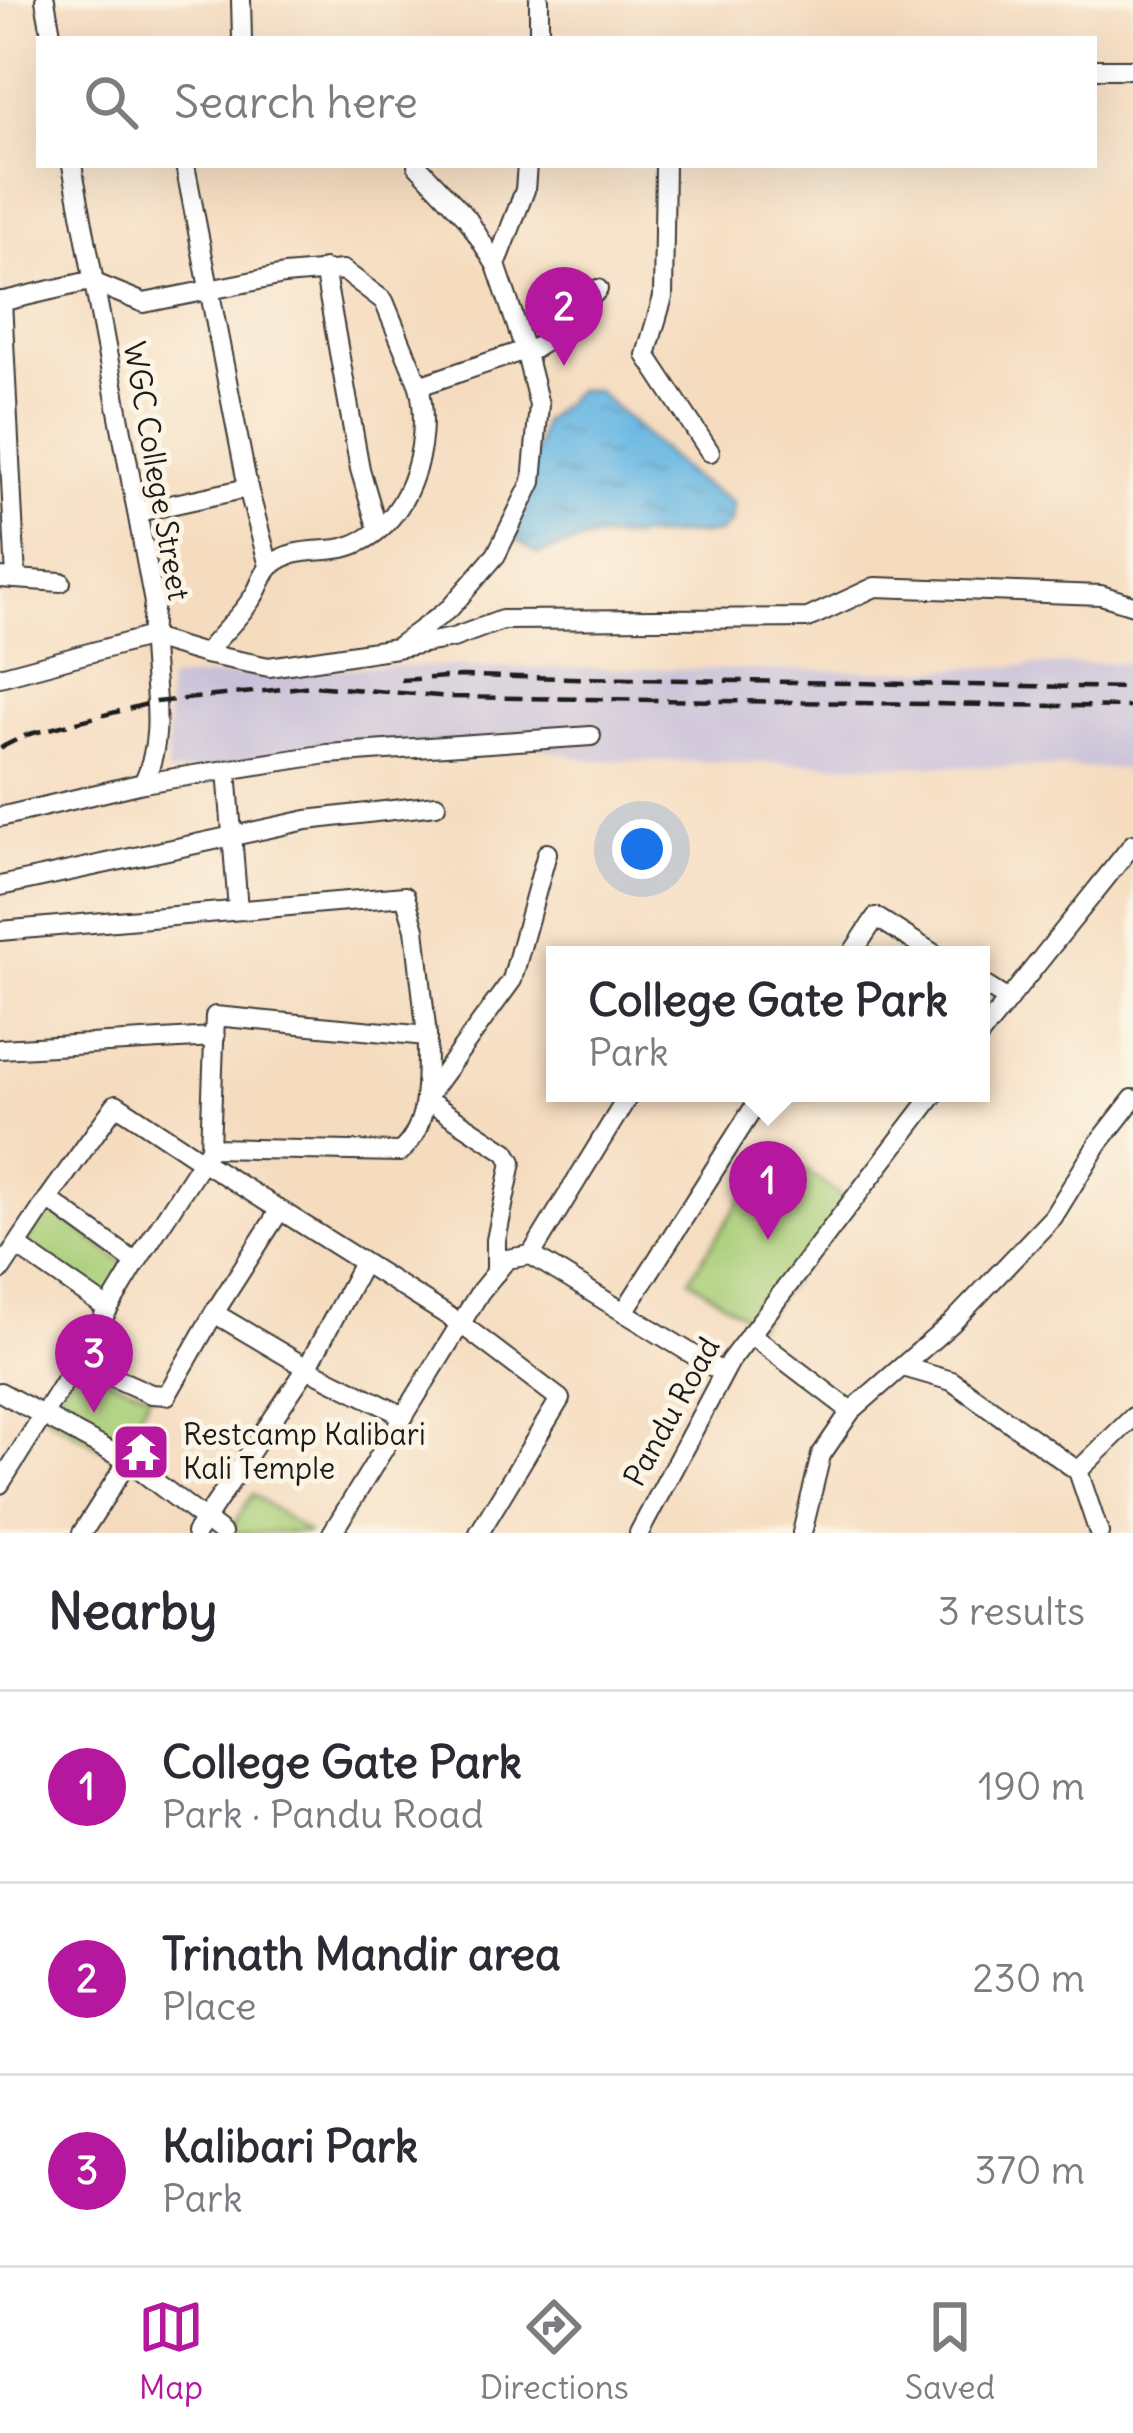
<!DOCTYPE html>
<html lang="en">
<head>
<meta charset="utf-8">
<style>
  :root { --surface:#fff; --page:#f7f7f7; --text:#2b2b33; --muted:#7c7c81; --line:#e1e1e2; --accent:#b5179e }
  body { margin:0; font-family:Delius,sans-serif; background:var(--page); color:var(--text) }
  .you { position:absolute; left:642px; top:849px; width:42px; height:42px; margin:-30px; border:9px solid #fff; border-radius:50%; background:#1a73e8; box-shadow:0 0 0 18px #1a73e833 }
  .badge { display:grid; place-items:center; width:78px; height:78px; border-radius:50%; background:var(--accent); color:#fff; font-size:39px; font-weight:700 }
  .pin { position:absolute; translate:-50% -99px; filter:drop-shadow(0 3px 6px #0008) }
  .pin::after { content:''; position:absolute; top:63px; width:42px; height:36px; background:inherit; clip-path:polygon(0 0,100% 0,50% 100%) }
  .popup { position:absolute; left:546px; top:946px; width:444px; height:156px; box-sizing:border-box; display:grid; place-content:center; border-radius:0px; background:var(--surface); filter:drop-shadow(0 3px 9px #0005); font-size:39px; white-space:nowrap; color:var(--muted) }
  .popup b { font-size:45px; color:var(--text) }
  .popup::after { content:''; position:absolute; left:50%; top:100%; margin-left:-24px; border:24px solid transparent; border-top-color:var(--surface) }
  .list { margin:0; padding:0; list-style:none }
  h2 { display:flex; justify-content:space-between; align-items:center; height:156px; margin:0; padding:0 48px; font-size:51px }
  h2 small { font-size:39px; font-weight:400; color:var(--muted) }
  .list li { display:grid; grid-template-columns:78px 1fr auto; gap:36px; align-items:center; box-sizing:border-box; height:192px; padding:0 48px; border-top:3px solid var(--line) }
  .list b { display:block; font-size:45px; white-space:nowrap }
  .list p { margin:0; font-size:39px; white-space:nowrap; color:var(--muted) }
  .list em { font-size:39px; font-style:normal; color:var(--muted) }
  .icon { flex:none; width:66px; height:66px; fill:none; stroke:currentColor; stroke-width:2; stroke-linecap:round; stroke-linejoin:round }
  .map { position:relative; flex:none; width:1133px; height:1533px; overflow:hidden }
  .search { position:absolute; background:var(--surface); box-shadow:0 12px 48px #0002; left:36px; right:36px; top:36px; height:132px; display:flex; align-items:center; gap:30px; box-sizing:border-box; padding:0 42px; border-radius:0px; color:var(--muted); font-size:45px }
  .sheet { height:732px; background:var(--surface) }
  nav { display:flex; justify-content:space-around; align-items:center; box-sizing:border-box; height:168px; border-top:3px solid var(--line); background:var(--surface); font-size:33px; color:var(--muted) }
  nav a { display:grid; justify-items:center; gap:6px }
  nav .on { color:var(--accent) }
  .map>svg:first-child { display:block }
</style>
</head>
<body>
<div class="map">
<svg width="1133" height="1533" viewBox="0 0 1133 1533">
  <defs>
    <pattern id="water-ripples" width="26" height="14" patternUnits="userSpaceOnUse" patternTransform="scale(3)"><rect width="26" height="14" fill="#69b8e3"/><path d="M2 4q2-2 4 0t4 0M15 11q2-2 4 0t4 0" fill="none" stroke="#5695b7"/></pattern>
  </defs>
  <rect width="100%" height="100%" fill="#fcf5e5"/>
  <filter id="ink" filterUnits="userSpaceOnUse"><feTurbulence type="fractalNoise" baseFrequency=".00833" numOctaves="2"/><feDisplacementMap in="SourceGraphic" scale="24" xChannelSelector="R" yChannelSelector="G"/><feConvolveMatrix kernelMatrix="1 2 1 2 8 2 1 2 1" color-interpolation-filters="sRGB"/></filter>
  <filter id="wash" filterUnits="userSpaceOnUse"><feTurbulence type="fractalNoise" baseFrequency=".004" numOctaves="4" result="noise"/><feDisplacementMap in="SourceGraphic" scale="48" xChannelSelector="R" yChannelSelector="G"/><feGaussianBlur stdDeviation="2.7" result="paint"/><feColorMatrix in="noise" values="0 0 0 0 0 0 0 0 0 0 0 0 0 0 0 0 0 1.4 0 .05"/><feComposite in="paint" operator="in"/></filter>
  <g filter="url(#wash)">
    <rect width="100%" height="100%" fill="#f5dcbf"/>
    <!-- industrial -->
    <path fill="#c8bfd8" d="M1133 662V769L589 760 509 740 167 773 168 679 383 666 880 671Z"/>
    <!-- park -->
    <g fill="#a9ce78" stroke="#62754a" stroke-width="3">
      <path d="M775 1148 850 1203 757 1325 689 1279Z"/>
      <path d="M47 1206 127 1266 105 1299 25 1244Z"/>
      <path d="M74 1366 151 1394 115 1456 45 1416Z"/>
      <path d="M253 1494 308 1533H237L231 1528Z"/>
    </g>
    <!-- water -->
    <path fill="url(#water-ripples)" stroke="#426a80" stroke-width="3" d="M577 390H596L690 476 733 503 731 522 719 533 589 539 538 554 514 537 543 422Z"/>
  </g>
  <g filter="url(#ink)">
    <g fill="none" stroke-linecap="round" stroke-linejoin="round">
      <!-- minor casing -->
      <g stroke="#3d3934" stroke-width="22">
        <g id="minor">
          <path d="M45 0 52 39"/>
          <path d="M241 0 242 39"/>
          <path d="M539 39V0"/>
          <path d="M1094 69H1133"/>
          <path d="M185 165 248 488 269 566"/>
          <path d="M417 165 467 218 496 265"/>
          <path d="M665 165 663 297 646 355 710 452"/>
          <path d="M324 269 360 469 377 527"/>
          <path d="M2 301 16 579"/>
          <path d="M0 302 90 281 144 303 284 275 343 270 384 301 419 386 525 350 496 265 525 190 527 165"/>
          <path d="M526 354 563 330 598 289"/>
          <path d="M138 512 248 488"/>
          <path d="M0 578 61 582"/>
          <path d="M396 648 453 638 502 620 808 618 875 587 1101 595 1133 605"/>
          <path d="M205 654 269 667 396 648 450 608 496 555 532 482 539 405 525 350"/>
          <path d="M0 677 148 637 205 654C220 635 240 617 253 597 260 587 263 572 272 565 292 547 319 553 343 548 410 532 433 443 419 386"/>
          <path d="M227 770 238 910"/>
          <path d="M143 783 327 754 591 736"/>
          <path d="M0 817 143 783C172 726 144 663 154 603L72 165"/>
          <path d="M0 886 307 820 436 805"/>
          <path d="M0 931 405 896 415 929 427 1036"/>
          <path d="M734 955H758"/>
          <path d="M851 955 876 917 936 955"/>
          <path d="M981 983 1008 1000"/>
          <path d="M981 1034 1133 844"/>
          <path d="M0 1049 215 1037"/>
          <path d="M48 1199 116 1104 202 1161 210 1148 215 1016 427 1036C426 1075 432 1124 400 1152L210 1148"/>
          <path d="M17 1246 108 1309"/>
          <path d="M531 1255 723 1373"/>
          <path d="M136 1263 202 1161 280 1210"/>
          <path d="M0 1271 48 1199 136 1263 77 1361"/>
          <path d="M496 1273V1240L512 1162 506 1152 425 1099 512 980 547 853"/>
          <path d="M624 1312 763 1093"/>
          <path d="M214 1313 280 1210 461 1324 560 1399 479 1533"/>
          <path d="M750 1334 851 1411"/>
          <path d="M903 1367 952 1381 1078 1471 1133 1417"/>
          <path d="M0 1392 128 1461 222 1533"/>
          <path d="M1078 1471 1099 1533"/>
          <path d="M0 1484 77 1361 151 1394 167 1395 214 1313 307 1368 404 1416"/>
          <path d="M82 1533 128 1461"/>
          <path d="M196 1533 307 1368 363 1263"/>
          <path d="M332 1533 480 1292 507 1259 531 1255 630 1093"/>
          <path d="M639 1533 730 1361 935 1093"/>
          <path d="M802 1533 821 1455 851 1411 952 1323 1053 1217 1098 1144 1133 1099"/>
        </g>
      </g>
      <!-- minor -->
      <use href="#minor" stroke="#fff" stroke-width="18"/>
      <!-- rail -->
      <g stroke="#1c1c1c" stroke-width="4.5" stroke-dasharray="18 9" stroke-linecap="butt">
        <path d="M401 680 461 676 1133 688"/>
        <path d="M0 748 26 735 155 702 313 686 452 697 1133 707"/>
      </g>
    </g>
  </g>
  <!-- icons -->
  <defs>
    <g id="temple-square" transform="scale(3)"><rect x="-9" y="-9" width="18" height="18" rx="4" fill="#b5179e" stroke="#fcf5e5"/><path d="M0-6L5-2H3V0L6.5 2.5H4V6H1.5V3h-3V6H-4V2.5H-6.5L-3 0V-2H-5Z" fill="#fff"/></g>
  </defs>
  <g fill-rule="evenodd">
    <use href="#temple-square" x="141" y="1452"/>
  </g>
  <g text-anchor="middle" stroke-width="10" stroke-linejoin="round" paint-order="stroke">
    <!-- street labels -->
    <g font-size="30" fill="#1c1c1c" stroke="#fcf5e5">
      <text transform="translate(156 471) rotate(80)" y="10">WGC College Street</text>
      <text transform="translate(672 1412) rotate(-61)" y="10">Pandu Road</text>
    </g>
    <!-- poi labels -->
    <g font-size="30" fill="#1c1c1c" stroke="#fcf5e5" text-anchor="start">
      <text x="183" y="1445">Restcamp Kalibari<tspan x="183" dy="34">Kali Temple</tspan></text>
    </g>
  </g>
</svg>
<div class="you"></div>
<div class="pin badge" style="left:768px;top:1240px">1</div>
<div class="popup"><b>College Gate Park</b>Park</div>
<div class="pin badge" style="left:564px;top:366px">2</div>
<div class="pin badge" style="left:94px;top:1413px">3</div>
<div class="search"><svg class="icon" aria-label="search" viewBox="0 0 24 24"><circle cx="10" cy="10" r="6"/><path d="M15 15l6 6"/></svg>Search here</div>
</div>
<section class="sheet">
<h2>Nearby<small>3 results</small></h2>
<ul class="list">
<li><span class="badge">1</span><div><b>College Gate Park</b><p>Park · Pandu Road</p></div><em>190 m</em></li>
<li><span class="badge">2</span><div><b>Trinath Mandir area</b><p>Place</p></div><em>230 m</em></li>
<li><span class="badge">3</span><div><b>Kalibari Park</b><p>Park</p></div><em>370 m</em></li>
</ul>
</section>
<nav>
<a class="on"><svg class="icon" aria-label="map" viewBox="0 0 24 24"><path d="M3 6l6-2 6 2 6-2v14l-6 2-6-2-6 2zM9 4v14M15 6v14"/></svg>Map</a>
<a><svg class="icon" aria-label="directions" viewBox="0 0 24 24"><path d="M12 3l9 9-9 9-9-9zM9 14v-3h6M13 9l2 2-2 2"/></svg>Directions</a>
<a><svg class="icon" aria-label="saved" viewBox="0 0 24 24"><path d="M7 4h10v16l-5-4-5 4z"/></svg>Saved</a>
</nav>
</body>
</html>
